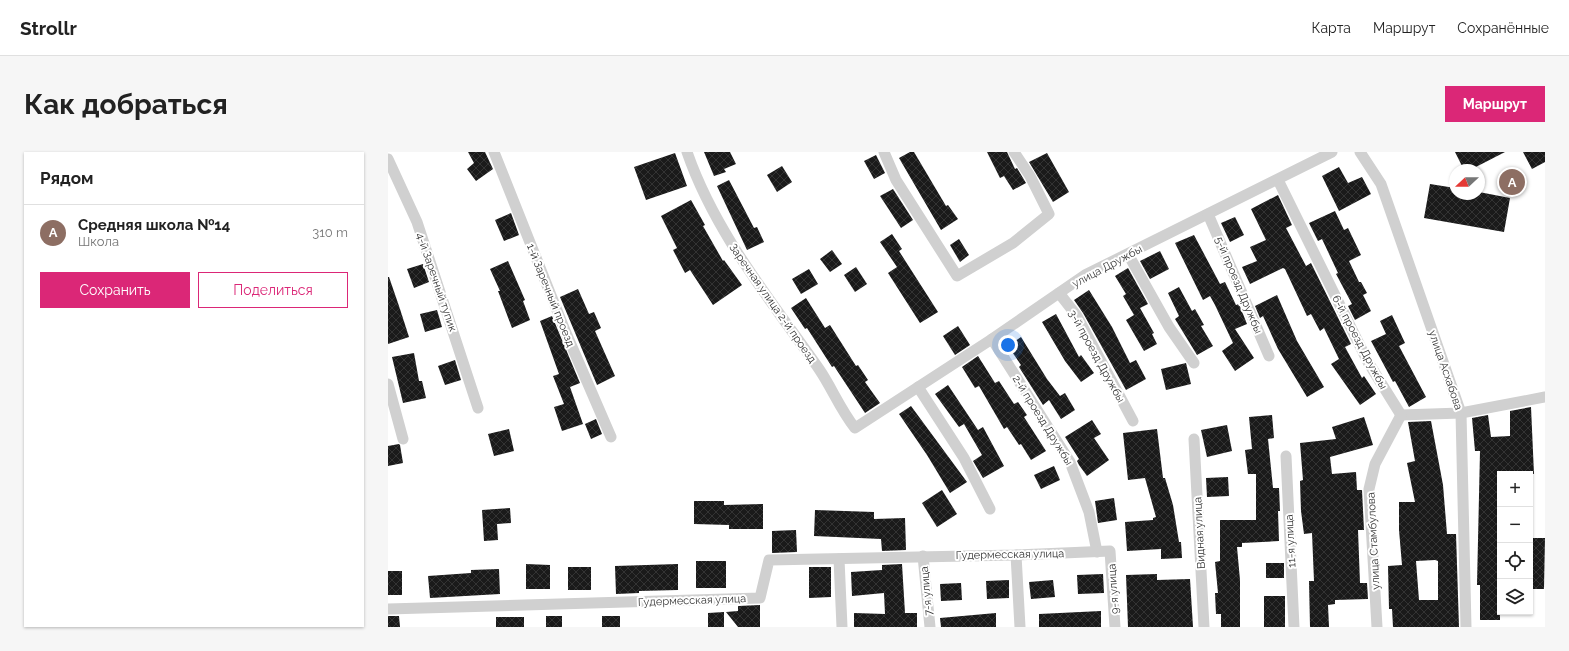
<!DOCTYPE html>
<html lang="ru">
<head>
<meta charset="utf-8">
<style>
  :root { --surface:#fff; --page:#f6f6f6; --text:#222; --muted:#767676; --line:#e0e0e0; --accent:#db2777 }
  body { margin:0; font-family:Raleway,sans-serif; background:var(--page); color:var(--text) }
  .controls { position:absolute; right:12px; bottom:12px; display:grid; overflow:hidden; border-radius:0px; box-shadow:0 1px 3px #0004 }
  .controls button { width:36px; height:36px; display:grid; place-items:center; padding:0; border:0; border-bottom:1px solid var(--line); background:var(--surface); color:var(--text); font:20px sans-serif }
  .compass { position:absolute; left:1061px; top:12px; width:36px; height:36px; border-radius:50%; background:var(--surface); box-shadow:0 1px 3px #0004; rotate:248deg }
  .you { position:absolute; left:620px; top:193px; width:14px; height:14px; margin:-10px; border:3px solid #fff; border-radius:50%; background:#1a73e8; box-shadow:0 0 0 6px #1a73e833 }
  .badge { display:grid; place-items:center; width:26px; height:26px; border-radius:50%; background:var(--accent); color:#fff; font-size:13px; font-weight:700 }
  .pin { position:absolute; translate:-50% -50%; border:2px solid #fff; box-shadow:0 1px 4px #0006 }
  .list { margin:0; padding:0; list-style:none }
  h2 { display:flex; justify-content:space-between; align-items:center; height:52px; margin:0; padding:0 16px; font-size:17px }
  h2 small { font-size:13px; font-weight:400; color:var(--muted) }
  .list li { display:grid; grid-template-columns:26px 1fr auto; gap:12px; align-items:center; box-sizing:border-box; height:56px; padding:0 16px; border-top:1px solid var(--line) }
  .list b { display:block; font-size:15px; white-space:nowrap }
  .list p { margin:0; font-size:13px; white-space:nowrap; color:var(--muted) }
  .list em { font-size:13px; font-style:normal; color:var(--muted) }
  .actions { display:flex; gap:8px; padding:12px 16px }
  .actions a { flex:1; padding:9px 0; border:1px solid var(--accent); border-radius:0px; text-align:center; font-size:14px; color:var(--accent) }
  .actions .main { background:var(--accent); color:#fff }
  .icon { flex:none; width:22px; height:22px; fill:none; stroke:currentColor; stroke-width:2; stroke-linecap:round; stroke-linejoin:round }
  .map { position:relative; flex:none; width:1157px; height:475px; overflow:hidden; border-radius:0px }
  header { display:flex; align-items:center; gap:24px; box-sizing:border-box; height:56px; padding:0 20px; background:var(--surface); border-bottom:1px solid var(--line) }
  header strong { font-size:19px }
  nav { display:flex; gap:22px; margin-inline-start:auto; font-size:14px }
  .intro { display:flex; align-items:center; justify-content:space-between; box-sizing:border-box; height:96px; padding:0 24px }
  h1 { margin:0; font-size:28px }
  .button { padding:10px 18px; border-radius:0px; background:var(--accent); color:#fff; font-size:14px; font-weight:700 }
  main { display:flex; gap:24px; padding:0 24px }
  aside { flex:1; background:var(--surface); border-radius:0px; box-shadow:0 1px 3px #0004 }
  .map>svg:first-child { display:block }
</style>
</head>
<body>
<header>
<strong>Strollr</strong>
<nav><a>Карта</a><a>Маршрут</a><a>Сохранённые</a></nav>
</header>
<div class="intro"><h1>Как добраться</h1><a class="button">Маршрут</a></div>
<main>
<aside>
<h2>Рядом<small></small></h2>
<ul class="list">
<li><span class="badge" style="background:#8d6e63">A</span><div><b>Средняя школа №14</b><p>Школа</p></div><em>310 m</em></li>
</ul>
<div class="actions"><a class="main">Сохранить</a><a>Поделиться</a></div>
</aside>
<div class="map">
<svg width="1157" height="475" viewBox="0 0 1157 475">
  <defs>
    <pattern id="building-cross-hatch" width="8" height="8" patternUnits="userSpaceOnUse"><rect width="8" height="8" fill="#1a1a1a"/><path d="M0 0l8 8M0 8l8-8" fill="none" stroke="#333"/></pattern>
  </defs>
  <rect width="100%" height="100%" fill="#fff"/>
  <!-- building -->
  <g fill="url(#building-cross-hatch)" fill-rule="evenodd">
    <path d="M80 0H97L105 17 88 29 79 17 86 11Z"/>
    <path d="M316 0H342L348 12 336 17 338 20 326 24Z"/>
    <path d="M522 0H526L558 54 560 53 570 67 553 78 511 6Z"/>
    <path d="M599 0H619L627 17 629 16 638 31 625 38 616 24 612 26Z"/>
    <path d="M1067 0H1117L1082 18H1076Z"/>
    <path d="M1135 0H1157V10L1144 17Z"/>
    <path d="M287 1 299 34 258 48 246 15Z"/>
    <path d="M659 1 681 40 665 50 641 10Z"/>
    <path d="M488 3 497 21 486 27 476 9Z"/>
    <path d="M394 14 404 30 389 40 379 23Z"/>
    <path d="M951 15 960 31 974 25 983 42 951 59 934 24Z"/>
    <path d="M341 28 366 76 369 75 376 90 359 98 329 34Z"/>
    <path d="M1042 32 1067 36V42H1091V40L1122 46 1116 80 1036 66Z"/>
    <path d="M505 37 525 68 513 76 492 44Z"/>
    <path d="M890 43 904 73 898 76 918 114 923 111 963 192 957 195 974 226 976 224 988 242 972 253 943 212 951 207 936 176 932 179 923 162 919 164 897 117 895 116 862 132 854 115 869 109 862 95 878 88 863 57Z"/>
    <path d="M303 48 317 73 315 74 335 109 336 108 354 133 325 153 302 118 297 121 285 98 289 96 273 64Z"/>
    <path d="M947 59 956 78 960 76 973 103 961 109 971 130H973L979 141 975 143 983 159 967 168 960 154 964 152 948 122 950 121 934 87 930 89 921 71Z"/>
    <path d="M123 61 131 83 116 89 107 68Z"/>
    <path d="M847 65 856 83 842 90 833 71Z"/>
    <path d="M504 82 514 97 511 99 550 160 532 171 500 121 509 115 492 90Z"/>
    <path d="M806 83 832 132 837 130 848 153 851 152 859 172 847 177 866 206 847 219 834 199 845 191 827 153 822 144 815 148 787 91Z"/>
    <path d="M571 87 581 103 572 110 562 93Z"/>
    <path d="M444 98 454 112 442 120 432 107Z"/>
    <path d="M772 99 781 117 762 127 752 109Z"/>
    <path d="M120 109 137 148 135 149 142 168 124 176 110 139H112L102 117Z"/>
    <path d="M35 112 41 130 26 136 19 117Z"/>
    <path d="M468 115 479 132 467 140 456 123Z"/>
    <path d="M740 116 760 152 752 156 766 181 764 182 769 192 756 199 738 168 746 163 735 144 738 142 727 124Z"/>
    <path d="M421 117 430 132 413 142 404 127Z"/>
    <path d="M0 125H1L11 154 21 185 0 192Z"/>
    <path d="M791 135 804 159 807 157 816 173 813 174 825 194 809 203 787 167 791 164 780 141Z"/>
    <path d="M190 137 201 162 206 160 213 176 207 179 227 224 209 233 172 145Z"/>
    <path d="M701 138 724 175 742 211 748 208 758 227 738 238 695 161 686 148Z"/>
    <path d="M889 143 909 189 936 235 919 245 890 197 875 164 872 166 867 154Z"/>
    <path d="M418 146 437 176 442 173 468 214 470 213 480 228 477 230 492 251 477 261 446 214 444 215 419 176 417 177 403 156Z"/>
    <path d="M49 158 54 175 37 180 32 162Z"/>
    <path d="M668 162 691 205 693 203 706 221 693 230 677 209 654 170Z"/>
    <path d="M1004 163 1017 191 1011 194 1038 245 1021 255 1007 229 1005 230 983 189 998 182 992 169Z"/>
    <path d="M164 164 192 231 182 235 195 272 174 279 166 255 176 252 165 224 171 222 152 169Z"/>
    <path d="M570 174 582 193 567 203 555 184Z"/>
    <path d="M633 185 659 227 672 244 677 241 687 258 673 267 661 248 655 253 631 215 633 213 620 194Z"/>
    <path d="M26 201 31 229H34L38 246 15 251 4 205Z"/>
    <path d="M590 204 607 231 611 229 626 252 630 250 639 263 636 265 658 299 643 308 633 292 631 293 619 275 616 277 591 234 587 236 574 215Z"/>
    <path d="M67 208 73 228 57 233 50 214Z"/>
    <path d="M798 211 803 232 778 238 773 217Z"/>
    <path d="M560 233 590 278 595 275 616 314 595 326 585 309 594 303 576 272 571 275 547 242Z"/>
    <path d="M523 254 579 330 562 341 539 303 511 262Z"/>
    <path d="M1143 255 1146 322H1112L1111 328 1112 375 1110 417H1112V468H1092V433H1089L1092 299H1087L1084 266 1100 263 1103 285 1122 284V259Z"/>
    <path d="M884 263 886 286 880 287 885 336H891L892 359H890L891 389 854 391V395H849L852 428V475H833V462H828L827 441H830L827 410 832 409V368H868V322H860L857 298 864 297 861 265Z"/>
    <path d="M976 265 980 277H978H980L985 293 942 305 944 322 968 320 969 338H974L976 378H970L972 431H979L980 447 947 448V452L940 453 941 475H922L921 429H926L924 381 916 382 913 359 912 329 915 328 912 291 948 287 944 275Z"/>
    <path d="M208 267 214 282 203 287 197 272Z"/>
    <path d="M704 268 713 282 706 286 721 308 699 324 691 313 689 309 691 307 677 285Z"/>
    <path d="M1043 269 1055 333 1059 382H1068L1071 475H1005L1004 457H1001L1000 414 1014 413 1011 378V350H1027L1019 311 1027 309 1020 270ZM1047 408 1050 409V448H1031L1028 409Z"/>
    <path d="M839 273 844 299 819 305 813 278Z"/>
    <path d="M121 277 126 299 106 304 100 282Z"/>
    <path d="M769 277 775 326H777L785 353 791 390H793L794 406 773 407V397L739 399 737 370 765 368V366L768 365 757 326 740 328 735 281Z"/>
    <path d="M11 292 12 293 15 311 0 314V294Z"/>
    <path d="M666 314 672 328 653 337 646 323Z"/>
    <path d="M840 325 841 344 819 345 818 326Z"/>
    <path d="M554 338 569 362 549 375 534 351Z"/>
    <path d="M726 346 729 368 710 371 707 349Z"/>
    <path d="M306 349H336V353L375 352V377H341V373L306 372Z"/>
    <path d="M122 356 123 371 109 372 110 388 96 389 94 358Z"/>
    <path d="M427 358 486 360V367L517 366 518 398 494 399 493 387 426 384Z"/>
    <path d="M408 378 409 400 384 401V379Z"/>
    <path d="M1142 386H1157L1156 437H1142Z"/>
    <rect x="308" y="409" width="30" height="27"/>
    <rect x="878" y="411" width="18" height="15"/>
    <path d="M138 412 162 413V437H138Z"/>
    <path d="M290 412V438L251 439V441L228 442 227 414Z"/>
    <path d="M514 412 517 461H529V475H466V461L497 462 496 441 464 444 463 420 494 418V413Z"/>
    <rect x="180" y="415" width="23" height="23"/>
    <path d="M421 415H443V445L421 446Z"/>
    <path d="M111 417 112 442 42 446 40 424 83 421V418Z"/>
    <rect x="0" y="419" width="14" height="24"/>
    <path d="M715 422 716 441 690 442 689 423Z"/>
    <path d="M769 422V428L802 427 805 475H740L738 423Z"/>
    <path d="M621 428V446L599 447 598 429Z"/>
    <path d="M665 428 667 445 643 447 641 430Z"/>
    <path d="M573 431 574 448 553 449 552 432Z"/>
    <rect x="876" y="444" width="21" height="31"/>
    <path d="M372 453V475H350L338 460 350 459V454Z"/>
    <path d="M713 459V475H651V462Z"/>
    <path d="M336 460V475H320V461Z"/>
    <path d="M608 461V475H553L552 466Z"/>
    <path d="M0 464H11L12 475H0Z"/>
    <rect x="158" y="464" width="16" height="11"/>
    <rect x="214" y="464" width="18" height="11"/>
    <rect x="108" y="465" width="28" height="10"/>
  </g>
  <g fill="none" stroke-linecap="round" stroke-linejoin="round">
    <!-- minor -->
    <g stroke="#d0d0d0" stroke-width="11">
      <path d="M106 0 178 181 223 285"/>
      <path d="M299 0C327 81 382 147 431 217 444 236 452 257 467 276L604 187 697 123 944 0"/>
      <path d="M496 0 508 28 569 124 625 91 661 62 642 24 626 0"/>
      <path d="M972 0 993 32 1073 261 1078 475"/>
      <path d="M0 7 29 70 90 256"/>
      <path d="M890 28 980 210 1013 263 1073 261 1157 245"/>
      <path d="M820 62 881 204"/>
      <path d="M740 102 781 175 806 211"/>
      <path d="M671 141 689 164 745 269"/>
      <path d="M604 187 682 310 701 360 709 400"/>
      <path d="M0 232 15 287"/>
      <path d="M530 235 576 306 602 357"/>
      <path d="M806 287 816 475"/>
      <path d="M898 304 906 475"/>
      <path d="M628 403 632 475"/>
      <path d="M535 404 542 475"/>
      <path d="M451 407 454 475"/>
      <path d="M0 457 372 446 381 408 628 403 722 399 727 475"/>
      <path d="M989 475 981 337 987 312 1013 263"/>
    </g>
  </g>
  <g text-anchor="middle" stroke-width="4" stroke-linejoin="round" paint-order="stroke">
    <!-- street labels -->
    <g font-size="11" fill="#333" stroke="#fff">
      <text transform="translate(719 114) rotate(-28)" y="4">улица Дружбы</text>
      <text transform="translate(49 130) rotate(71)" y="4">4-й Заречный тупик</text>
      <text transform="translate(851 133) rotate(67)" y="4">5-й проезд Дружбы</text>
      <text transform="translate(163 143) rotate(68)" y="4">1-й Заречный проезд</text>
      <text transform="translate(385 151) rotate(55)" y="4">Заречная улица 2-й проезд</text>
      <text transform="translate(972 190) rotate(62)" y="4">6-й проезд Дружбы</text>
      <text transform="translate(709 204) rotate(61)" y="4">3-й проезд Дружбы</text>
      <text transform="translate(1058 218) rotate(71)" y="4">улица Асхабова</text>
      <text transform="translate(655 268) rotate(58)" y="4">2-й проезд Дружбы</text>
      <text transform="translate(811 381) rotate(-93)" y="4">Видная улица</text>
      <text transform="translate(902 389) rotate(-93)" y="4">11-я улица</text>
      <text transform="translate(985 389) rotate(-93)" y="4">улица Стамбулова</text>
      <text transform="translate(622 402) rotate(-1)" y="4">Гудермесская улица</text>
      <text transform="translate(725 437) rotate(-94)" y="4">9-я улица</text>
      <text transform="translate(538 439) rotate(-95)" y="4">7-я улица</text>
      <text transform="translate(304 448) rotate(-2)" y="4">Гудермесская улица</text>
    </g>
  </g>
</svg>
<div class="controls">
<button>+</button>
<button>−</button>
<button><svg class="icon" aria-label="locate" viewBox="0 0 24 24"><circle cx="12" cy="12" r="6"/><path d="M12 2v4M12 18v4M2 12h4M18 12h4"/></svg></button>
<button><svg class="icon" aria-label="layers" viewBox="0 0 24 24"><path d="M12 4l9 5-9 5-9-5zM3 14l9 5 9-5"/></svg></button>
</div>
<svg class="compass" viewBox="-18 -18 36 36"><path d="M0-13l5 13h-10z" fill="#e53935"/><path d="M0 13l5-13h-10z" fill="#767676"/></svg>
<div class="you"></div>
<div class="pin badge" style="left:1124px;top:30px;background:#8d6e63">A</div>
</div>
</main>
</body>
</html>
